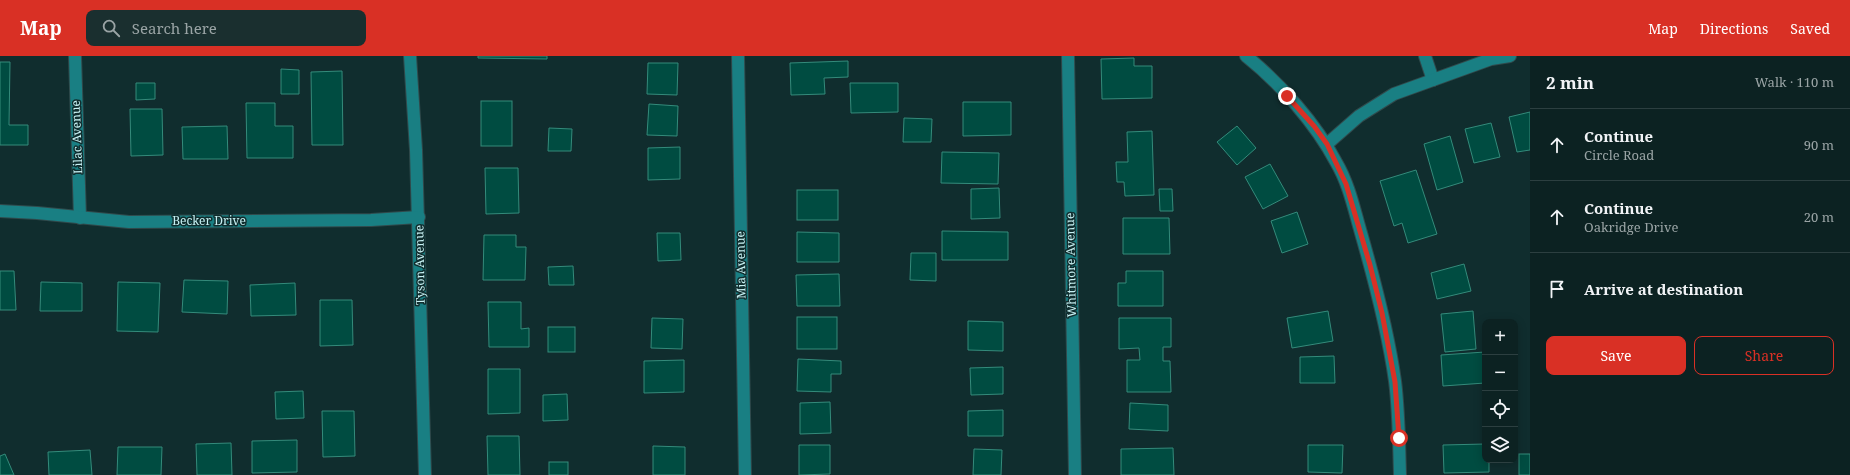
<!DOCTYPE html>
<html lang="en">
<head>
<meta charset="utf-8">
<style>
  :root { --surface:#0c2222; --page:#1a2f2f; --text:#f1f3f6; --muted:#9aa4a5; --line:#2c3f40; --accent:#d93025 }
  body { margin:0; font-family:"Noto Serif",serif; background:var(--page); color:var(--text) }
  .controls { position:absolute; right:12px; bottom:12px; display:grid; overflow:hidden; border-radius:8px; box-shadow:0 2px 10px #0003 }
  .controls button { width:36px; height:36px; display:grid; place-items:center; padding:0; border:0; border-bottom:1px solid var(--line); background:var(--surface); color:var(--text); font:20px sans-serif }
  .stop { position:absolute; width:12px; height:12px; margin:-9px; border:3px solid #d93025; border-radius:50%; background:#fff }
  .stop.end { background:#d93025; border-color:#fff; box-shadow:0 1px 4px #0008 }
  .list { margin:0; padding:0; list-style:none }
  h2 { display:flex; justify-content:space-between; align-items:center; height:52px; margin:0; padding:0 16px; font-size:17px }
  h2 small { font-size:13px; font-weight:400; color:var(--muted) }
  .list li { display:grid; grid-template-columns:26px 1fr auto; gap:12px; align-items:center; box-sizing:border-box; height:72px; padding:0 16px; border-top:1px solid var(--line) }
  .list b { display:block; font-size:15px; white-space:nowrap }
  .list p { margin:0; font-size:13px; white-space:nowrap; color:var(--muted) }
  .list em { font-size:13px; font-style:normal; color:var(--muted) }
  .actions { display:flex; gap:8px; padding:12px 16px }
  .actions a { flex:1; padding:9px 0; border:1px solid var(--accent); border-radius:8px; text-align:center; font-size:14px; color:var(--accent) }
  .actions .main { background:var(--accent); color:#fff }
  .icon { flex:none; width:22px; height:22px; fill:none; stroke:currentColor; stroke-width:2; stroke-linecap:round; stroke-linejoin:round }
  .map { position:relative; flex:none; width:1530px; height:419px; overflow:hidden }
  header { display:flex; align-items:center; gap:24px; box-sizing:border-box; height:56px; padding:0 20px; background:var(--accent); color:#fff }
  header strong { font-size:19px }
  nav { display:flex; gap:22px; margin-inline-start:auto; font-size:14px }
  .search { width:280px; height:36px; background:var(--page); display:flex; align-items:center; gap:10px; box-sizing:border-box; padding:0 14px; border-radius:8px; color:var(--muted); font-size:15px }
  main { display:flex }
  aside { flex:1; background:var(--surface) }
  .map>svg:first-child { display:block }
</style>
</head>
<body>
<header>
<strong>Map</strong>
<div class="search"><svg class="icon" aria-label="search" viewBox="0 0 24 24"><circle cx="10" cy="10" r="6"/><path d="M15 15l6 6"/></svg>Search here</div>
<nav><a>Map</a><a>Directions</a><a>Saved</a></nav>
</header>
<main>
<div class="map">
<svg width="1530" height="419" viewBox="0 0 1530 419">
  <rect width="100%" height="100%" fill="#102d2e"/>
  <!-- building -->
  <g fill="#004c41" stroke="#348b7b">
    <path d="M478 0H547V3L478 2Z"/>
    <path d="M1134 2V10H1152V42L1102 43 1101 3Z"/>
    <path d="M848 5V21L824 22 825 38 791 39 790 7Z"/>
    <path d="M0 6H10L9 69H28V89H0Z"/>
    <path d="M648 7H678L677 39 647 38Z"/>
    <path d="M281 13 299 14V38H281Z"/>
    <path d="M342 15 343 89H312L311 16Z"/>
    <path d="M136 27H155V43L136 44Z"/>
    <path d="M850 27H898V56L851 57Z"/>
    <rect x="481" y="45" width="31" height="45"/>
    <path d="M963 46H1011V79L963 80Z"/>
    <path d="M246 47H275V70H293V102H247Z"/>
    <path d="M649 48 678 50 677 80 647 79Z"/>
    <path d="M130 53H162L163 99 131 100Z"/>
    <path d="M1530 56V94L1517 96 1509 61Z"/>
    <path d="M904 62 932 63 931 86H903Z"/>
    <path d="M1491 67 1500 101 1474 107 1465 73Z"/>
    <path d="M227 70 228 103H183L182 71Z"/>
    <path d="M1237 70 1256 92 1237 109 1217 86Z"/>
    <path d="M549 72 572 73 571 95H548Z"/>
    <path d="M1152 75 1154 139 1125 140 1124 126H1117L1116 106H1128L1127 76Z"/>
    <path d="M1450 80 1463 126 1437 134 1424 88Z"/>
    <path d="M680 91V123L648 124V92Z"/>
    <path d="M942 96 999 97 998 128 941 127Z"/>
    <path d="M1270 108 1288 140 1263 153 1245 121Z"/>
    <path d="M485 112H518L519 157 486 158Z"/>
    <path d="M1416 114 1437 178 1408 187 1402 167 1394 170 1380 125Z"/>
    <path d="M999 132 1000 162 971 163V133Z"/>
    <path d="M1159 133H1172L1173 155H1160Z"/>
    <rect x="797" y="134" width="41" height="30"/>
    <path d="M1297 156 1308 188 1282 197 1271 165Z"/>
    <path d="M1123 162H1169L1170 198H1123Z"/>
    <path d="M942 175 1008 176V204H942Z"/>
    <path d="M797 176 839 177V206H797Z"/>
    <path d="M657 177H680L681 204 658 205Z"/>
    <path d="M484 179H516V191H526L525 224H483Z"/>
    <path d="M911 197H936V225L910 224Z"/>
    <path d="M1464 208 1471 235 1437 243 1431 217Z"/>
    <path d="M573 210 574 229H549L548 211Z"/>
    <path d="M0 215H14L16 254H0Z"/>
    <path d="M1126 215H1163V250H1118V227H1126Z"/>
    <path d="M839 218 840 250H797L796 219Z"/>
    <path d="M184 224 228 225 227 258 182 256Z"/>
    <path d="M41 226 82 227V255H40Z"/>
    <path d="M118 226 160 227 158 276 117 275Z"/>
    <path d="M295 227 296 259 251 260 250 229Z"/>
    <path d="M320 244H352L353 289 320 290Z"/>
    <path d="M488 246H521V273L529 272V291H489Z"/>
    <path d="M1328 255 1333 285 1292 292 1287 262Z"/>
    <path d="M1473 255 1476 293 1445 296 1441 258Z"/>
    <rect x="797" y="261" width="40" height="32"/>
    <path d="M652 262 683 263 682 293 651 292Z"/>
    <path d="M1119 262H1171V291H1163V305H1170L1171 336H1127V304H1140L1139 292 1119 293Z"/>
    <path d="M968 265 1003 266V295L968 294Z"/>
    <rect x="548" y="271" width="27" height="25"/>
    <path d="M1485 296V327L1443 330 1441 299Z"/>
    <path d="M1334 300 1335 327H1300V301Z"/>
    <path d="M798 303 841 305V318H831V336L797 335Z"/>
    <path d="M684 304V336L644 337V305Z"/>
    <path d="M1003 311V338L971 339 970 312Z"/>
    <path d="M488 313H520V357L488 358Z"/>
    <path d="M303 335 304 362 276 363 275 336Z"/>
    <path d="M567 338 568 364 543 365V339Z"/>
    <path d="M830 346 831 377 800 378V347Z"/>
    <path d="M1130 347 1168 349V375L1129 373Z"/>
    <path d="M1003 354V380H968V355Z"/>
    <path d="M322 355H354L355 400 323 401Z"/>
    <path d="M487 380H519L520 419H488Z"/>
    <path d="M297 384V416L252 417V385Z"/>
    <path d="M231 387 232 419H197L196 388Z"/>
    <path d="M1485 388V404H1489V416L1444 417 1443 389Z"/>
    <path d="M799 389H830V418L799 419Z"/>
    <path d="M1308 389H1343L1342 417 1308 416Z"/>
    <path d="M653 390 685 391V419H653Z"/>
    <path d="M118 391H162L161 419H117Z"/>
    <path d="M1173 392 1174 419H1121V393Z"/>
    <path d="M974 393 1002 394 1001 419H973Z"/>
    <path d="M90 394 92 419H49L48 396Z"/>
    <path d="M5 398 14 419H0V400Z"/>
    <rect x="1519" y="398" width="11" height="21"/>
    <rect x="549" y="406" width="19" height="13"/>
  </g>
  <g fill="none" stroke-linecap="round" stroke-linejoin="round">
    <!-- street casing -->
    <g stroke="#304a4c" stroke-width="14">
      <g id="street">
        <path d="M75 0 80 162"/>
        <path d="M410 0 416 94 425 419"/>
        <path d="M738 0 745 419"/>
        <path d="M1068 0 1075 419"/>
        <path d="M1246 0C1280 27 1316 68 1336 106 1349 128 1354 153 1361 177 1375 226 1388 275 1395 325 1399 356 1399 388 1400 419"/>
        <path d="M1425 0 1433 24"/>
        <path d="M1327 88 1359 60 1394 38 1491 3 1510 0"/>
        <path d="M0 155 37 157 129 166 371 164 419 161"/>
      </g>
    </g>
    <!-- street -->
    <use href="#street" stroke="#197f83" stroke-width="12"/>
  </g>
  <g fill="none" stroke-linecap="round" stroke-linejoin="round">
    <!-- route -->
    <path stroke="#d93025" stroke-width="5" d="M1287 40 1314 70 1327 88 1346 128 1370 209 1382 257 1395 326 1399 382"/>
  </g>
  <g text-anchor="middle" stroke-width="3" stroke-linejoin="round" paint-order="stroke">
    <!-- street labels -->
    <g font-size="12" fill="#c7f1f3" stroke="#102d2e">
      <text transform="translate(77 81) rotate(-92)" y="4">Lilac Avenue</text>
      <text x="209" y="169">Becker Drive</text>
      <text transform="translate(420 209) rotate(-91)" y="4">Tyson Avenue</text>
      <text transform="translate(741 209) rotate(-91)" y="4">Mia Avenue</text>
      <text transform="translate(1071 209) rotate(-91)" y="4">Whitmore Avenue</text>
    </g>
  </g>
</svg>
<div class="controls">
<button>+</button>
<button>−</button>
<button><svg class="icon" aria-label="locate" viewBox="0 0 24 24"><circle cx="12" cy="12" r="6"/><path d="M12 2v4M12 18v4M2 12h4M18 12h4"/></svg></button>
<button><svg class="icon" aria-label="layers" viewBox="0 0 24 24"><path d="M12 4l9 5-9 5-9-5zM3 14l9 5 9-5"/></svg></button>
</div>
<div class="stop" style="left:1399px;top:382px"></div>
<div class="stop end" style="left:1287px;top:40px"></div>
</div>
<aside>
<h2>2 min<small>Walk · 110 m</small></h2>
<ul class="list">
<li><svg class="icon" aria-label="ahead" viewBox="0 0 24 24"><path d="M12 20V5M6 11l6-6 6 6"/></svg><div><b>Continue</b><p>Circle Road</p></div><em>90 m</em></li>
<li><svg class="icon" aria-label="ahead" viewBox="0 0 24 24"><path d="M12 20V5M6 11l6-6 6 6"/></svg><div><b>Continue</b><p>Oakridge Drive</p></div><em>20 m</em></li>
<li><svg class="icon" aria-label="arrive" viewBox="0 0 24 24"><path d="M6 21V4h12l-3 4 3 4H6"/></svg><div><b>Arrive at destination</b></div></li>
</ul>
<div class="actions"><a class="main">Save</a><a>Share</a></div>
</aside>
</main>
</body>
</html>
